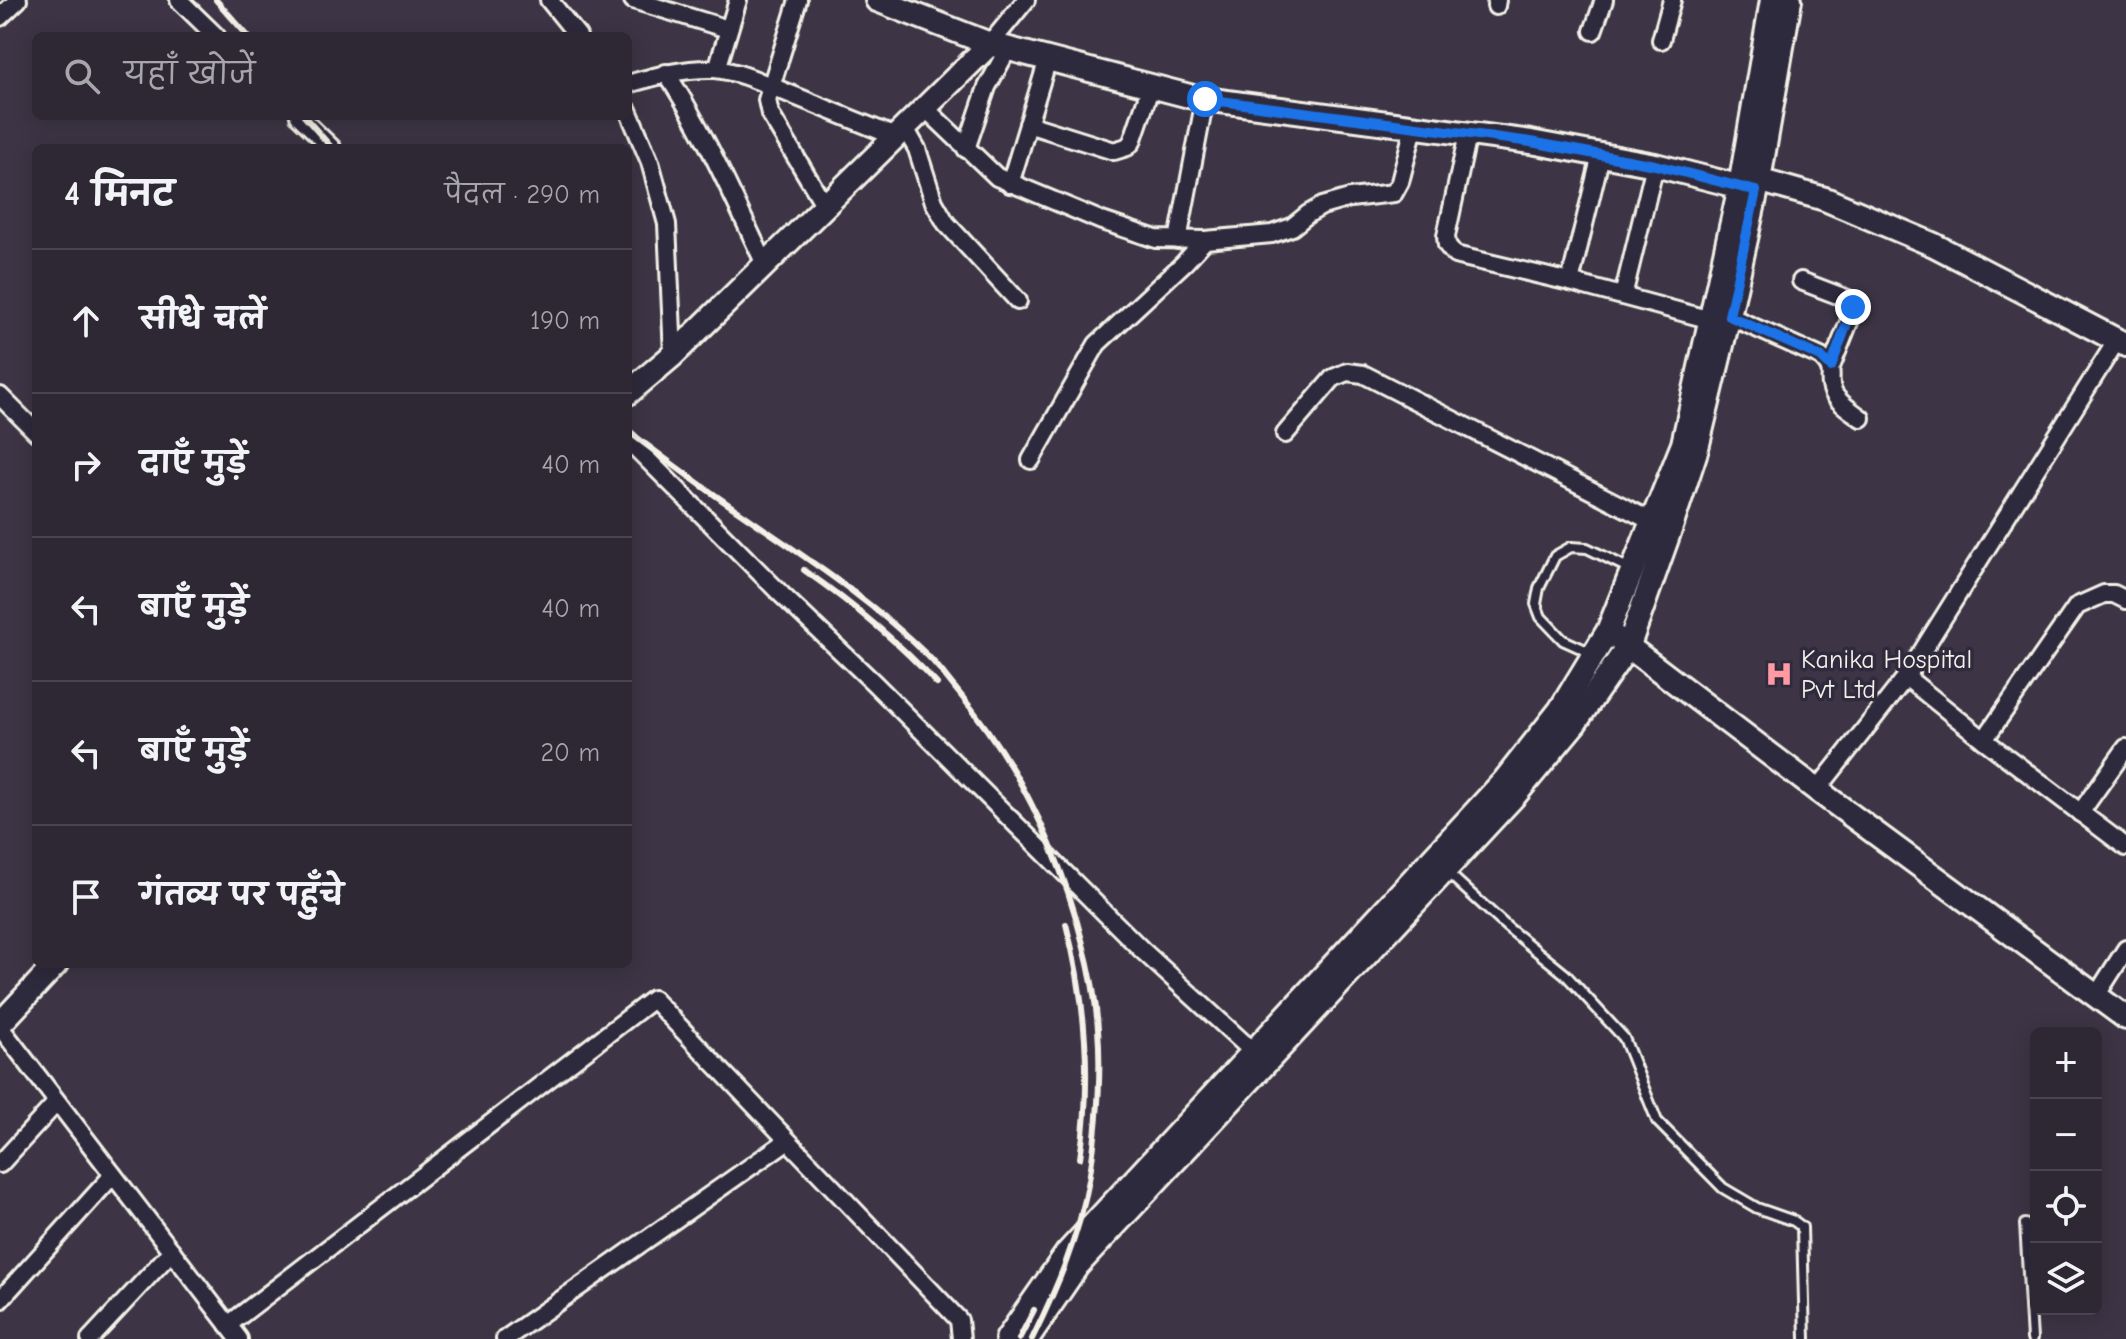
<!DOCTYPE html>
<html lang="hi">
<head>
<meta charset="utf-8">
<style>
  :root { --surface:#2e2834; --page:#36303c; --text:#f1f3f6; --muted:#a7a6ac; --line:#49444f }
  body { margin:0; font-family:"Comic Neue","Playpen Sans Deva",sans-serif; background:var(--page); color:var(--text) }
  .controls { position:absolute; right:24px; bottom:24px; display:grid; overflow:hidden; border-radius:12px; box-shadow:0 4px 20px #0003 }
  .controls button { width:72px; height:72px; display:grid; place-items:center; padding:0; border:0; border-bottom:2px solid var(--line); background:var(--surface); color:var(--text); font:40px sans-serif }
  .stop { position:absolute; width:24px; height:24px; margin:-18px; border:6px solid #1a73e8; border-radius:50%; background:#fff }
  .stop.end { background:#1a73e8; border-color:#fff; box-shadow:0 2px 8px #0008 }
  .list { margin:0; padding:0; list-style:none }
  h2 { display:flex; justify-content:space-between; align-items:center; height:104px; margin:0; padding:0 32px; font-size:34px }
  h2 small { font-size:26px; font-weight:400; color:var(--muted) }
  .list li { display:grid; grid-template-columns:52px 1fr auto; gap:24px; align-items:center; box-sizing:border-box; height:144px; padding:0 32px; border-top:2px solid var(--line) }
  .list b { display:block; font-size:30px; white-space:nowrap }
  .list em { font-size:26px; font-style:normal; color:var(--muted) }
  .icon { flex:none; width:44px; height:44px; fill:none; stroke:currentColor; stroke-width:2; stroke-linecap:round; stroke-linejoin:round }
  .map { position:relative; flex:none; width:2126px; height:1339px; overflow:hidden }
  .search { position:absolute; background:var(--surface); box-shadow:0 4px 20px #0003; left:32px; top:32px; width:600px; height:88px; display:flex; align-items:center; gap:20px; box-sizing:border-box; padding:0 28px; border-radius:12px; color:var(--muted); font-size:30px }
  .panel { position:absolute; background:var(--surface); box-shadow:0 4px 20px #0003; left:32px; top:144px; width:600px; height:824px; border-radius:12px }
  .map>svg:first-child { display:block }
</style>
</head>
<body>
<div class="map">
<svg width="2126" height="1339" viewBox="0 0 2126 1339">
  <rect width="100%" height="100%" fill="#3d3545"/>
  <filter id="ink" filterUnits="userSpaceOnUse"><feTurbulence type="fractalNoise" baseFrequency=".0125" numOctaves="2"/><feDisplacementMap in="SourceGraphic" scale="16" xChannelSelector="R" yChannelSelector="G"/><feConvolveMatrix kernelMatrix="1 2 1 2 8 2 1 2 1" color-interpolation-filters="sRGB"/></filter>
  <g filter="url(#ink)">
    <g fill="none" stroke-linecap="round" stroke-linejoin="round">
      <!-- lane casing -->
      <g stroke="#f4f1e8" stroke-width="14">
        <g id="lane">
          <path d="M1594 654 1563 640 1541 617 1536 604 1539 588 1555 556 1571 547 1587 548 1630 569"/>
          <path d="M1447 872 1507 927 1565 974 1624 1038 1657 1121 1723 1188 1757 1208 1794 1221 1802 1227 1805 1339"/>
          <path d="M2025 1224 2032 1339"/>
        </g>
      </g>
      <!-- street casing -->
      <g stroke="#f4f1e8" stroke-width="22">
        <g id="street">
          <path d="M179 0 216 36"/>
          <path d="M549 0 578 36"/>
          <path d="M633 0 728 29"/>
          <path d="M798 0 767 100 770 114 825 206"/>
          <path d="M1496 6 1497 0"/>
          <path d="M0 17 18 0"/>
          <path d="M1593 31 1604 0"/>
          <path d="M1661 40 1672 0"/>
          <path d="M990 44 1026 0"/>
          <path d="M717 69 738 0"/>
          <path d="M666 73C706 133 734 200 765 264"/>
          <path d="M628 84C656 76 684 68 714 69 738 71 763 83 785 92 822 107 859 122 896 137"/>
          <path d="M925 108 997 177 1102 221 1156 239 1205 240 1272 234 1292 227 1308 214 1322 206 1350 198 1394 193 1400 182 1414 127"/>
          <path d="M628 110 650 162 667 224 673 355"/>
          <path d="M299 116 332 148"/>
          <path d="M1028 124 1114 151 1127 147 1132 142 1151 86"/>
          <path d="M905 128 917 149 934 202 946 223 1018 301"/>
          <path d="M1468 134 1446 236 1447 245 1455 255 1570 282 1711 320"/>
          <path d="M966 149 987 87 1008 49"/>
          <path d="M1010 184 1048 59"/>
          <path d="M1178 240 1205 99"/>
          <path d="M1801 281 1848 299 1853 307V312L1831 367"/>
          <path d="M1570 282 1601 155"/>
          <path d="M1623 296 1655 165"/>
          <path d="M1729 316 1821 357C1838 373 1826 376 1833 392 1838 403 1852 411 1861 418"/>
          <path d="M0 396 36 432"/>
          <path d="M1285 434 1333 378 1347 372 1363 374 1651 521 1662 524"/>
          <path d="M628 440 782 595 874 683 1142 950 1259 1057"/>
          <path d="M1031 460 1097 344 1184 263 1205 240"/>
          <path d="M1906 677 1984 740 2126 847"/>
          <path d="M1984 740 2077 606 2104 594H2114L2126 600"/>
          <path d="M1817 790 1906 677 2117 340"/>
          <path d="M2080 813 2126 748"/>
          <path d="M2096 996 2126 949"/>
          <path d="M0 1027 239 1339"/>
          <path d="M0 1164 57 1102"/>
          <path d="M0 1300 113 1175"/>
          <path d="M228 1325 653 999 959 1320 961 1339"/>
          <path d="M90 1339 172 1251"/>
          <path d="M505 1339 787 1141"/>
        </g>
      </g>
      <!-- secondary casing -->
      <g stroke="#f4f1e8" stroke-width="28">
        <g id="secondary">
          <path d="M877 0 990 44 1197 98 1531 142 1655 165 1753 190"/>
          <path d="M1744 176 1825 199 1934 245 2126 345"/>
          <path d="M628 393 673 355 990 44"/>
          <path d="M1617 638 1817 790 2126 1018"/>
          <path d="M0 1024 56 964"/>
          <path d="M1007 1339 1067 1253 1504 781 1560 710 1608 631 1683 444 1740 186 1772 0"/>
          <path d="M1027 1339 1077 1266 1516 794 1575 723 1629 645 1671 527 1697 448 1729 316 1759 180 1790 0"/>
        </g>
      </g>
      <!-- lane -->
      <use href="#lane" stroke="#2f2a3d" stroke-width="8"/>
      <!-- street -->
      <use href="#street" stroke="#2f2a3d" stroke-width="16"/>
      <!-- secondary -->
      <use href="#secondary" stroke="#2f2a3d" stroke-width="22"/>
      <!-- rail -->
      <g stroke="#f4f1e8" stroke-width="6">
        <path d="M216 0 248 36"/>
        <path d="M304 116 332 148"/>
        <path d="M628 431C665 459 702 487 741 513 806 558 871 600 928 656 938 666 946 677 955 688 1017 762 1058 846 1082 940 1090 969 1096 999 1098 1029 1102 1079 1097 1130 1089 1180 1079 1236 1057 1288 1032 1339"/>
        <path d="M804 570C851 603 898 641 937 684"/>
        <path d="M1066 924C1086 1001 1092 1079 1080 1158"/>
        <path d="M1019 1339 1034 1310"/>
      </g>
    </g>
  </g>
  <g fill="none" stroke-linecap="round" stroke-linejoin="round" filter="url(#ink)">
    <!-- route -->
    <path stroke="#1a73e8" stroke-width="10" d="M1205 99 1531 142 1655 165 1756 191 1729 316 1821 357 1831 367 1853 307"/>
  </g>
  <!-- icons -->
  <defs>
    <g id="hospital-bare" transform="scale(2.16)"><path d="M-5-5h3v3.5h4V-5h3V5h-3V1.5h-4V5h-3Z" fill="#ff9aa2" stroke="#2f2a3d" stroke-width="2.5" paint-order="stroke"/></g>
  </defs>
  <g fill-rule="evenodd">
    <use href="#hospital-bare" x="1779" y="674"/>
  </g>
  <g text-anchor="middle" stroke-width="7" stroke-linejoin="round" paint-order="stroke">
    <!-- poi labels -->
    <g font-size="26" fill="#f4f1e8" stroke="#2f2a3d" text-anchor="start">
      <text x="1801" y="668">Kanika Hospital<tspan x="1801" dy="30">Pvt Ltd</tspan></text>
    </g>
  </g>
</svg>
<div class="controls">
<button>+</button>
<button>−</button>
<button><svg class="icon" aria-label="locate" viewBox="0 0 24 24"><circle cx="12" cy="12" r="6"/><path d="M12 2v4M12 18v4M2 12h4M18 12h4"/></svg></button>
<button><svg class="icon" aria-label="layers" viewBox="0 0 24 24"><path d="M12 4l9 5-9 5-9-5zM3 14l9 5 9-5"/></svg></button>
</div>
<div class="stop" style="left:1205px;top:99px"></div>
<div class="stop end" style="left:1853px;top:307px"></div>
<div class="search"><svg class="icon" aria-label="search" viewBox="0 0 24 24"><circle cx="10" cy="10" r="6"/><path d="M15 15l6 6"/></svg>यहाँ खोजें</div>
<section class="panel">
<h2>4 मिनट<small>पैदल · 290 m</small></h2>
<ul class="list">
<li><svg class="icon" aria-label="ahead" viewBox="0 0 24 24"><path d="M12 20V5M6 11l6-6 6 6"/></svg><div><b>सीधे चलें</b></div><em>190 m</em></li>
<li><svg class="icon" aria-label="right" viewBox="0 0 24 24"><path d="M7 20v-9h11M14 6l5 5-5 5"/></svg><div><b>दाएँ मुड़ें</b></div><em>40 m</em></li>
<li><svg class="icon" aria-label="left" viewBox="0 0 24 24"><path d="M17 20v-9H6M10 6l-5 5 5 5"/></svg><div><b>बाएँ मुड़ें</b></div><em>40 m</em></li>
<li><svg class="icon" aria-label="left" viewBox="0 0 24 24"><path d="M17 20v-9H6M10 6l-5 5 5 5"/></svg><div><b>बाएँ मुड़ें</b></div><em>20 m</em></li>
<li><svg class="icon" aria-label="arrive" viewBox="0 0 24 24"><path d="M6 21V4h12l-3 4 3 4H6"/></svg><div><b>गंतव्य पर पहुँचे</b></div></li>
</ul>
</section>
</div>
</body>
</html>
